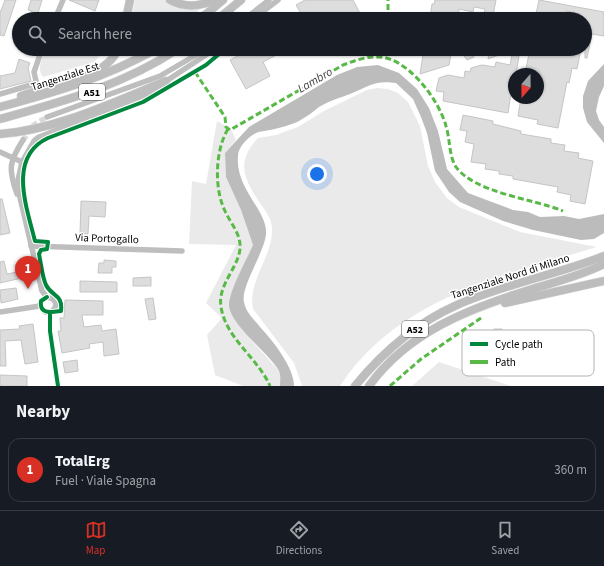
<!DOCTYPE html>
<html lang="en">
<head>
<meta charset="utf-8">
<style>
  :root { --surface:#171b24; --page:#242831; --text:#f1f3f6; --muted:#9ea1a6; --line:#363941; --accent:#d93025 }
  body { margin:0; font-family:"Source Sans 3",sans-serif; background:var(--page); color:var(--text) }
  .compass { position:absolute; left:508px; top:68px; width:36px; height:36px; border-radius:50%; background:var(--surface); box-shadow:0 1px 3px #0004; rotate:200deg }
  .you { position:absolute; left:317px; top:174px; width:14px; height:14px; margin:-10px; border:3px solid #fff; border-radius:50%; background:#1a73e8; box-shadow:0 0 0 6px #1a73e833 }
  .badge { display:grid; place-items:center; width:26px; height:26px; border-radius:50%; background:var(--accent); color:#fff; font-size:13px; font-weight:700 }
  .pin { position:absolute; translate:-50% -33px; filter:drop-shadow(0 1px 2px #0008) }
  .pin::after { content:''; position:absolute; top:21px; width:14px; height:12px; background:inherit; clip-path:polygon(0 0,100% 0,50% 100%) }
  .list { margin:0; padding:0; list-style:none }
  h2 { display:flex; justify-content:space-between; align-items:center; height:52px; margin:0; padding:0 16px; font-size:17px }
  h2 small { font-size:13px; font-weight:400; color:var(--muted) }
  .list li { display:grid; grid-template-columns:26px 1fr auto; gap:12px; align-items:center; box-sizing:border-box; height:64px; margin:0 8px 8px; padding:0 8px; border:1px solid var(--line); border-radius:12px }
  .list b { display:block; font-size:15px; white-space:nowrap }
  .list p { margin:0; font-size:13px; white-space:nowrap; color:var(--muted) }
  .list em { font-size:13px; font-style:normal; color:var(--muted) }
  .icon { flex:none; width:22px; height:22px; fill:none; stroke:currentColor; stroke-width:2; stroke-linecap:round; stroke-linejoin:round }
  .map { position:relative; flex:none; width:604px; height:386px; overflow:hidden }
  .search { position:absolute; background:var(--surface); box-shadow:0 1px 3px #0004; left:12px; right:12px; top:12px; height:44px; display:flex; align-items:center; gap:10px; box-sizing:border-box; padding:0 14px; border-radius:22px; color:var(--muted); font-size:15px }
  .sheet { height:124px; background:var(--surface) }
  nav { display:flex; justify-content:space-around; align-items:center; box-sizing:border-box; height:56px; border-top:1px solid var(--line); background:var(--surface); font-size:11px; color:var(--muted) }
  nav a { display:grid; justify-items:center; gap:2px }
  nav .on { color:var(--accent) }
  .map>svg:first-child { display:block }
</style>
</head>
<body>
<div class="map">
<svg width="604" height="386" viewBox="0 0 604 386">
  <rect width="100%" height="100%" fill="#fff"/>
  <!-- green -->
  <g fill="#eaeaea">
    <path d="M135 0H165L184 10 200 9 189 19H131Z"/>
    <path d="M46 49H105L94 62 43 77C36 68 43 58 46 49Z"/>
    <path d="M377 88 388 89 398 93 408 102 420 126 428 166 435 182 447 198 459 207 520 232 597 247C502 276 398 298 340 386H302L294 363 253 309C247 280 274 256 272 227 271 218 265 210 260 203 243 178 236 161 258 138L276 135 298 127 324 111 367 90Z"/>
    <path d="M217 121 231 129 236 140 225 153 226 177 241 210 253 245 230 297 233 315 252 341 280 372V386H243L215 375 207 335 222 318 206 303 236 245 189 244 192 181 206 184Z"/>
    <path d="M439 362 511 386H412Z"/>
  </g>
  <!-- water -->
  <g fill="#bcbcbc">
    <path d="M604 64V86L599 97 596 111 599 120 604 127V143L587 122 583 108V96L588 81Z"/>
    <path d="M378 65 399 73 417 89 429 108 438 131 447 169 468 193 513 210 528 212 540 217 564 216 579 219 604 214V233L594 239 581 240 533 230 503 221 460 202 449 192 435 171 427 133 421 117 413 99 396 83C373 80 368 87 350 94 339 98 329 101 319 107 313 112 306 117 299 121 291 125 280 128 270 130 266 131 260 131 256 133 248 137 238 147 238 156 235 189 268 211 266 234 265 251 240 288 244 302 246 313 254 319 260 327 273 341 294 367 294 386H280C280 382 281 375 279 371 269 353 230 325 229 305 229 291 247 259 253 245L241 210 226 177 225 153 249 127 337 75 357 67Z"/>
  </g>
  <!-- building -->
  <g fill="#ddd" stroke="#c5c5c5">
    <path d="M5 0H16L4 36 0 35V13Z"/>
    <path d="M31 0H42L38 13 42 14 40 19H29L32 11 28 10Z"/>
    <path d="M69 0H99L95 11Z"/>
    <path d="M305 0H353L362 17 358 19H304L296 5Z"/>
    <path d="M435 0H496L493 16 484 14 485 9 474 7 473 12 459 9 458 19H430L432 4H434Z"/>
    <path d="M539 0 604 12V36L592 34 587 58H585V19H580L581 14 566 11 565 19H535Z"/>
    <path d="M251 49H288L263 62 270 76 246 89 230 60Z"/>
    <path d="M424 49H452L449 65 420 74Z"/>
    <path d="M459 49H468L474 57 467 60Z"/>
    <path d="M500 49 513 50 488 59 489 54Z"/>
    <path d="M530 49H581L577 69 572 68 569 83 567 82 558 128 537 124 538 120 518 116 521 98H538V74H525Z"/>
    <path d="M512 55 519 56 516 74H514L508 113 443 101 444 92 436 91 439 78 448 75 464 78 465 71 470 72 471 68 482 65 495 67 496 62 510 65Z"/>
    <path d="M19 59 30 63 28 68 31 81 0 89V76L15 73Z"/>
    <path d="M463 115 493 121V124L521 131V134L551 139V143L565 145 564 151 579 153 578 158 593 161 585 204 570 201 571 195 557 192 558 187 513 179V176L499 174V171L485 169 486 164 471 162 474 144 465 142 467 131 460 130Z"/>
    <path d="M0 199H2L10 233 0 235Z"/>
    <path d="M81 201 106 202 105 217 89 216 88 234H80Z"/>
    <path d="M104 260 116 261V267H112V273H98L99 263H104Z"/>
    <path d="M4 261 7 274 17 272 15 265 23 263 26 277 0 283V262Z"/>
    <path d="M151 277V286H133V278Z"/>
    <path d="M80 281 117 282V292H80Z"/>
    <path d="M16 288 18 299 1 303 0 290Z"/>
    <path d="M153 298 156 319 149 320 145 299Z"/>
    <path d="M65 300 103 301V315H82L84 327 101 325 102 331 116 329 119 354 104 356 103 342 89 344 90 348 62 353 58 331H61L60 318H64Z"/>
    <path d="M33 324 38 362 25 364 21 340 5 341 6 366H0V330L20 329 19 326Z"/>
    <path d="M494 329H502L501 344 479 341 480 332H494Z"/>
    <path d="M77 360 78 371 65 373 63 362Z"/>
    <path d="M0 375 27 376V386H0Z"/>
  </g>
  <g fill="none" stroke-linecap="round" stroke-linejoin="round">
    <!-- minor-tunnel -->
    <path stroke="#d9d9d9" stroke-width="5.5" stroke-dasharray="5.5 3" stroke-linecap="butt" d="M23 140 34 125 47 117"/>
    <!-- highway casing -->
    <g stroke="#dbdbdb" stroke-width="9">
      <g id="highway">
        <path d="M170 0C185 8 199 7 214 0"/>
        <path d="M126 19 130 0"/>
        <path d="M200 19 223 0"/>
        <path d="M218 19 241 0"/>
        <path d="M21 96C50 85 105 80 118 49"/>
        <path d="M0 107C56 92 104 78 156 49"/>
        <path d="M0 119C64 101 121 86 178 49"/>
        <path d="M0 134C56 130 114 102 166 81"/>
        <path d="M505 303 604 281"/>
        <path d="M355 386C383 352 416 323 457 305 504 284 556 275 604 256"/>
        <path d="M369 386C408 332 468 309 529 290 555 282 580 276 604 264"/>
      </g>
    </g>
    <!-- minor -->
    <g stroke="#bebebe" stroke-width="5.5">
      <path d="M55 19 63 0"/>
      <path d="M245 19 269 0"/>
      <path d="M253 19 278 0"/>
      <path d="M0 94 34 84 36 81 34 72 42 49"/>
      <path d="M47 117 160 76 206 49"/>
      <path d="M0 152 22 162"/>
      <path d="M17 194C8 169 9 162 23 140"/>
      <path d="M31 246 182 251"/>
      <path d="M47 297 41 301 40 306 45 312 50 313 55 308 56 303 53 299 47 297 42 291 18 189V180L22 162 34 141 39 137 145 95 215 49"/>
      <path d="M0 312 40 306"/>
      <path d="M50 313V331L58 386"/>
    </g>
    <!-- highway -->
    <use href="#highway" stroke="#bdbdbd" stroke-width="8"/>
    <!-- quiet -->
    <g stroke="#58b947" stroke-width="3" stroke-dasharray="6 3" stroke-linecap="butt">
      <path d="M388 19V0"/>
      <path d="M379 57 383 49"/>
      <path d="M195 72 225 117 226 127 230 130 343 65C354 61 366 56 379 57 408 58 439 100 446 126 450 138 449 157 456 167 475 193 534 199 563 211"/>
      <path d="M228 129C215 150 214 189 225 211 230 222 239 232 240 244 242 265 217 283 221 307 226 339 258 358 270 386"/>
      <path d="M390 386 421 359 481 318"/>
    </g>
    <!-- cycleway casing -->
    <g stroke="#fff" stroke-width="6">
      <g id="cycleway">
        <path d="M47 297 41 301C39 315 52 312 61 311 63 294 52 297 46 285 42 276 41 263 39 254L41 250 47 249 48 242 35 241C27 208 7 157 48 138L143 102 206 65 225 49"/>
        <path d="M50 313V331L58 386"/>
      </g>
    </g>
    <!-- cycleway -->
    <use href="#cycleway" stroke="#00873e" stroke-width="4"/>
  </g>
  <g text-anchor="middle" stroke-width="3" stroke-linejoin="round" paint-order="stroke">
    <!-- shield labels -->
    <g fill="#fff" stroke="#4c4c4c" stroke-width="1">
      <rect x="79" y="84" width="26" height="16" rx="3"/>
      <rect x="402" y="321" width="26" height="16" rx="3"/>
    </g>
    <g font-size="10" font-weight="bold" fill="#000">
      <text x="92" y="96">A51</text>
      <text x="415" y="333">A52</text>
    </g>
    <!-- street labels -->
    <g font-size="11" fill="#000" stroke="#fff">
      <text transform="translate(65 76) rotate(-18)" y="4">Tangenziale Est</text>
      <text transform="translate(107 238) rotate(2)" y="4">Via Portogallo</text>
      <text transform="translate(510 276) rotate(-18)" y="4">Tangenziale Nord di Milano</text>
    </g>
    <!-- water labels -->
    <g font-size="12" font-style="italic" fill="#414141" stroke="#fff">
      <text transform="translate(315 80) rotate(-30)" y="4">Lambro</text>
    </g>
  </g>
  <!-- legend -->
  <rect x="462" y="330" width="132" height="46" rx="6" fill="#fff" stroke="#b2b2b2" stroke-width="1"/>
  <rect x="470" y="342" width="18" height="4" fill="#00873e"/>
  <rect x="470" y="360" width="18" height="4" fill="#58b947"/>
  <g font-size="11" fill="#000">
    <text x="495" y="348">Cycle path</text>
    <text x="495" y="366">Path</text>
  </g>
</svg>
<svg class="compass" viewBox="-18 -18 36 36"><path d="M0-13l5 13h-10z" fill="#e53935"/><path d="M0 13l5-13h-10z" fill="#9ea1a6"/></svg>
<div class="you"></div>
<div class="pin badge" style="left:28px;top:289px">1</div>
<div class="search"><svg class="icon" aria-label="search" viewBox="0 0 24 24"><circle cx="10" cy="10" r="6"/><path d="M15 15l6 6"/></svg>Search here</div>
</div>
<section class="sheet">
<h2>Nearby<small></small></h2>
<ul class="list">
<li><span class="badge">1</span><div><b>TotalErg</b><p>Fuel · Viale Spagna</p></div><em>360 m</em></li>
</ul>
</section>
<nav>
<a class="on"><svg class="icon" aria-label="map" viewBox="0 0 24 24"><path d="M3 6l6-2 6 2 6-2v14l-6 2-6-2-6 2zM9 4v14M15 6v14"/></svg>Map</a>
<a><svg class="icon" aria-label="directions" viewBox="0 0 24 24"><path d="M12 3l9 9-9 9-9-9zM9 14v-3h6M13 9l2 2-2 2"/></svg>Directions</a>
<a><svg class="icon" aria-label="saved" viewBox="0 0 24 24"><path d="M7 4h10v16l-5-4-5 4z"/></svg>Saved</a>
</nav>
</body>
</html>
